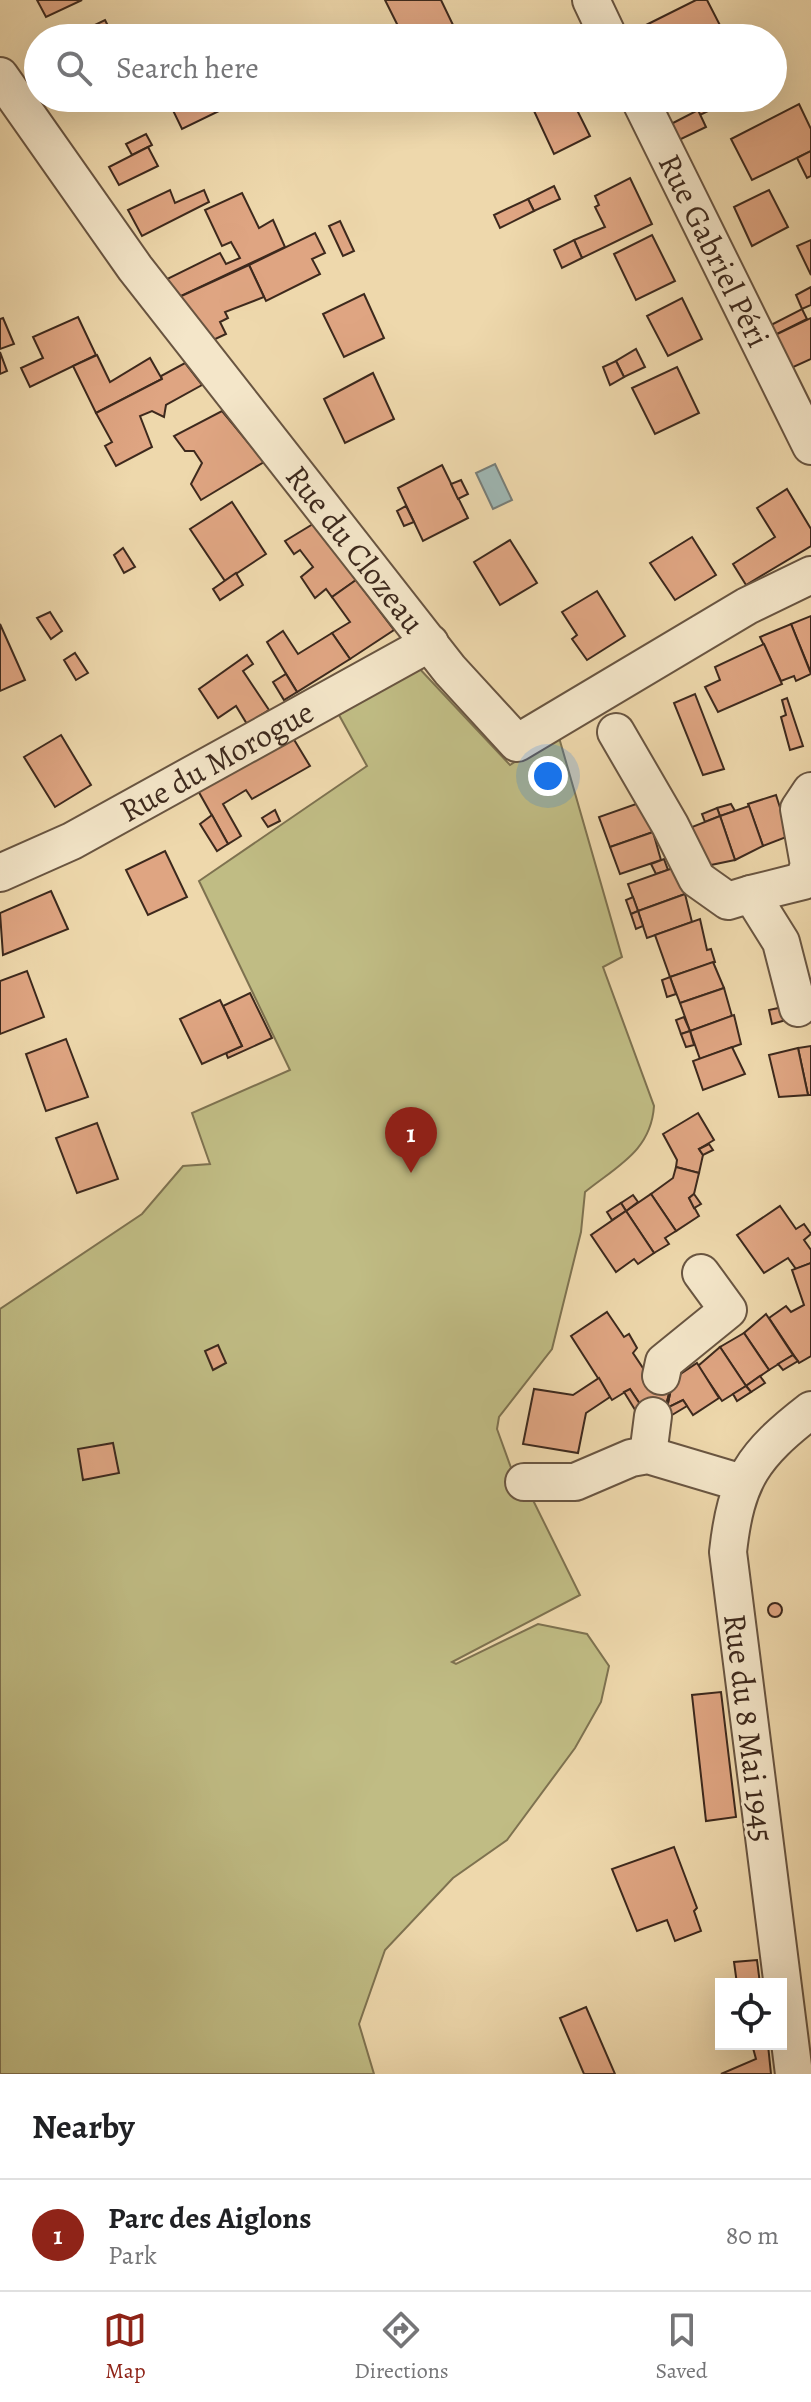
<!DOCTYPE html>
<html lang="en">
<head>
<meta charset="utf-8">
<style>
  :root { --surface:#fff; --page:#f6f6f6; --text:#202124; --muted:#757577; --line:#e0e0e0; --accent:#8f2418 }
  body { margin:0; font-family:Alegreya,serif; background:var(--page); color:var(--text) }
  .controls { position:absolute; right:24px; bottom:24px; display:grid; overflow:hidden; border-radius:0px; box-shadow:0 8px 32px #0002 }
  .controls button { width:72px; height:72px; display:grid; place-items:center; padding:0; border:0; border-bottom:2px solid var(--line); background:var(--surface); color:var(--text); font:40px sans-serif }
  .you { position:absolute; left:548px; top:776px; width:28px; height:28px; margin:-20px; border:6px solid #fff; border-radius:50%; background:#1a73e8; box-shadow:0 0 0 12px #1a73e833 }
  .badge { display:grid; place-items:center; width:52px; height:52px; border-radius:50%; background:var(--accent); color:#fff; font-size:26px; font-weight:700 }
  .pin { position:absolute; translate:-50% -66px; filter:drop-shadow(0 2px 4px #0008) }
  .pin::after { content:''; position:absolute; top:42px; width:28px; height:24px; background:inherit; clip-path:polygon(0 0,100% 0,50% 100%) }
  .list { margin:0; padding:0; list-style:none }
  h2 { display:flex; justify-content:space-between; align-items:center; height:104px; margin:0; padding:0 32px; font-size:34px }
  h2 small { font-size:26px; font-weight:400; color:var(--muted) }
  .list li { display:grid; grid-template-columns:52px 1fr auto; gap:24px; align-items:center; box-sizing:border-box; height:112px; padding:0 32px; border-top:2px solid var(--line) }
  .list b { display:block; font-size:30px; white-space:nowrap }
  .list p { margin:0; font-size:26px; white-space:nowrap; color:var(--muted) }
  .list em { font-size:26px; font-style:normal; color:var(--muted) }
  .icon { flex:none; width:44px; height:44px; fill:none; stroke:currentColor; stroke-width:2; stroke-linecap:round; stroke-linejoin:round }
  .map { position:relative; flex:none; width:811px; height:2074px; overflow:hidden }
  .search { position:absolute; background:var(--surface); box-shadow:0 8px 32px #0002; left:24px; right:24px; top:24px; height:88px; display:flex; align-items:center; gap:20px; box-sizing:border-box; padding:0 28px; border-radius:44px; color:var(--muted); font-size:30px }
  .sheet { height:216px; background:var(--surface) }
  nav { display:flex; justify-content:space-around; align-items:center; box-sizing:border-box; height:112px; border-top:2px solid var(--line); background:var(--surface); font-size:22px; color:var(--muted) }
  nav a { display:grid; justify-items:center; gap:4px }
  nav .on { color:var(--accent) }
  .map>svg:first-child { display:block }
</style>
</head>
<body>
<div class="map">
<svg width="811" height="2074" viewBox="0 0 811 2074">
  <rect width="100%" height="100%" fill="#eed8ac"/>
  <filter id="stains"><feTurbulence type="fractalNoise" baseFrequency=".0025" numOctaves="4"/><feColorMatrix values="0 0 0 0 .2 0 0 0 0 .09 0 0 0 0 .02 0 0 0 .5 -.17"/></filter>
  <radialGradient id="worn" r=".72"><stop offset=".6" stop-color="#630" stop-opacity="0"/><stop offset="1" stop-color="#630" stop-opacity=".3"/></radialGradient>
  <!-- green -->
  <path fill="#c0bc84" stroke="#7e7250" stroke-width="2" d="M417 666 510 765 558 734 622 957 603 967 654 1106C651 1151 617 1166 585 1192L581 1232 552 1349 499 1417 497 1429 514 1476 524 1482 580 1595 452 1662 456 1664 538 1624 587 1634 609 1666 601 1702 575 1748 507 1840 453 1878 385 1950 359 2024 374 2074H0V1309L142 1214 183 1166 210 1164 192 1113 290 1070 199 881 367 766 339 715Z"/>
  <!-- water -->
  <path fill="#9eb7b4" stroke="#777e78" stroke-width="2" d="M495 464 512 500 493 509 476 473Z"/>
  <!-- building -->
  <g fill="#dfa582" stroke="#3d291d" stroke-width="2">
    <path d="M37 0H82L46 17Z"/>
    <path d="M385 0H441L454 27 429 38H404Z"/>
    <path d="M696 0H707L725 35 718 38H636L632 32Z"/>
    <path d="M105 20 114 38H68Z"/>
    <path d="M167 98H213L219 111 182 129Z"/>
    <path d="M528 98H571L590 136 554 154Z"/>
    <path d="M691 98H735L700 115Z"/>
    <path d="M799 104 811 129V151L752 180 731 139Z"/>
    <path d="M698 110 706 127 679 140 671 124Z"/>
    <path d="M146 134 152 145 132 155 126 144Z"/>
    <path d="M148 147 158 166 119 185 109 167Z"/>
    <path d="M811 151V176L807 178 797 158Z"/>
    <path d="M630 178 652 224 582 258 574 240 605 227 595 207 599 205 595 196Z"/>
    <path d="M554 186 560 199 534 211 528 199Z"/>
    <path d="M170 190 175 203 204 190 209 202 142 236 128 210Z"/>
    <path d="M769 190 788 227 752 246 734 207Z"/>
    <path d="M242 193 259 228 273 220 285 247 177 298 163 281 220 253 226 264 240 258 231 242 222 246 205 210Z"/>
    <path d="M528 199 534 211 500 228 494 215Z"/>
    <path d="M340 221 354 251 343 256 329 226Z"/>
    <path d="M315 233 325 253 312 259 320 274 266 301 249 265Z"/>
    <path d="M652 235 675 281 636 300 614 254Z"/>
    <path d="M574 240 582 258 562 268 554 250Z"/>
    <path d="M811 240V275L797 246Z"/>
    <path d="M249 265 264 297 225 312 228 318 220 322 226 334 211 341 177 298Z"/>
    <path d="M811 287V305L802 309 796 295Z"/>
    <path d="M364 294 384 338 344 357 323 314Z"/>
    <path d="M682 298 702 339 668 356 647 316Z"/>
    <path d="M802 309 807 319 773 336 769 326Z"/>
    <path d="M78 317 96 355 30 387 21 368 43 358 33 337Z"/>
    <path d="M3 318 14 344 0 349V319Z"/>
    <path d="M811 318V359L789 369 773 336Z"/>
    <path d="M636 349 645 367 624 377 616 361Z"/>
    <path d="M0 352 7 371 0 374Z"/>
    <path d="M97 355 110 382 150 358 162 379 96 413 73 366Z"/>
    <path d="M616 361 624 377 610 385 603 367Z"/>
    <path d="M185 363 202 385 166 405 164 417 152 411 140 416 152 447 116 466 105 446 112 442 96 413 162 379 161 376Z"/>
    <path d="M677 367 699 413 655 434 632 388Z"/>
    <path d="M373 373 394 419 345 443 324 399Z"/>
    <path d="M222 411 264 462 201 500 191 484 202 463 194 451H185L174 436Z"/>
    <path d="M442 465 468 518 423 541 398 488Z"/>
    <path d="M461 480 468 494 458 499 451 484Z"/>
    <path d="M787 489 811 529V546L746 585 733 564 775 537 757 508Z"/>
    <path d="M232 502 266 554 225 581 190 529Z"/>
    <path d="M406 506 414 522 404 526 397 511Z"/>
    <path d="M313 524 356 580 332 597 326 589 315 598 301 577 313 567 300 550 294 554 285 541Z"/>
    <path d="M692 537 716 575 675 600 650 563Z"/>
    <path d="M510 540 537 583 500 605 474 562Z"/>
    <path d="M123 548 135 567 124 573 114 555Z"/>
    <path d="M236 573 243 585 220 600 213 589Z"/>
    <path d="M356 580 394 630 350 659 332 633 350 622 332 597Z"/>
    <path d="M597 591 625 636 587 660 572 639 577 635 562 612Z"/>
    <path d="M50 612 62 631 51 639 37 618Z"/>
    <path d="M811 616V673L791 624Z"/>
    <path d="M0 624 25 680 0 691Z"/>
    <path d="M791 624 811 674 796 681 794 676 781 681 760 637Z"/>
    <path d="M283 631 298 654 332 633 350 659 297 692 267 642Z"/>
    <path d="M764 644 782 684 718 712 705 687 720 680 715 667Z"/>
    <path d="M75 653 88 673 76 680 64 660Z"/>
    <path d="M247 655 253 664 243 671 269 710 247 724 236 706 218 718 199 689Z"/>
    <path d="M286 674 297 692 284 700 273 682Z"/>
    <path d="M695 694 724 769 703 775 674 703Z"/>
    <path d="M787 698 803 746 790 750 781 717 786 715 782 700Z"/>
    <path d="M290 733 310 766 252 799 246 790 223 804 241 836 228 844 196 787Z"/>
    <path d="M61 735 91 785 55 807 24 757Z"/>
    <path d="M776 795 789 836 763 846 748 804Z"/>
    <path d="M639 803 653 832 610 847 599 817Z"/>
    <path d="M731 804 735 811 720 816 717 808Z"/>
    <path d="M749 806 763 846 735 860 720 816Z"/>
    <path d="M717 808 720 816 705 822 702 814Z"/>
    <path d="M275 810 280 821 268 827 262 818Z"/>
    <path d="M212 815 228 844 217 851 200 824Z"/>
    <path d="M720 816 735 860 706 866 692 827Z"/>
    <path d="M653 832 661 860 620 874 610 847Z"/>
    <path d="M165 851 187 897 148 915 126 870Z"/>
    <path d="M664 859 668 870 656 874 651 864Z"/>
    <path d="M673 868 685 894 638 911 628 884Z"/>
    <path d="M51 891 68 929 3 955 0 913Z"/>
    <path d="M685 894 692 922 647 938 638 911Z"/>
    <path d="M633 897 638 911 631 914 626 900Z"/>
    <path d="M638 911 643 926 636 929 631 914Z"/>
    <path d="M700 919 707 950 711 949 715 962 670 977 655 935Z"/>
    <path d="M713 962 724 988 680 1003 670 977Z"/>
    <path d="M27 971 44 1017 0 1034V981Z"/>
    <path d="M670 977 676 994 667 997 662 980Z"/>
    <path d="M724 988 732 1016 690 1031 680 1003Z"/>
    <path d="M250 993 272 1038 228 1058 226 1053 242 1046 223 1006Z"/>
    <path d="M220 1000 242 1046 202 1064 180 1019Z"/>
    <path d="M783 1007 786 1020 772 1024 769 1010Z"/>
    <path d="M734 1015 741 1044 700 1059 690 1031Z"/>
    <path d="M684 1017 690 1031 681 1034 676 1020Z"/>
    <path d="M690 1031 694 1045 686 1047 681 1034Z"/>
    <path d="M66 1039 88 1097 46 1111 26 1054Z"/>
    <path d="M811 1046V1095H808L798 1048Z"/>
    <path d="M732 1047 745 1074 703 1090 693 1061Z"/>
    <path d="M798 1048 808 1095 779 1097 769 1055Z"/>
    <path d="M698 1113 714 1140 699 1149 703 1155 699 1173 676 1167 677 1160 663 1134Z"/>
    <path d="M97 1123 118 1179 77 1193 56 1138Z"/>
    <path d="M709 1144 713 1150 703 1155 699 1149Z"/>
    <path d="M676 1167 699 1173 694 1194 689 1198 699 1216 676 1231 651 1194 673 1178Z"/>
    <path d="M651 1194 676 1231 665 1238 669 1244 654 1253 626 1211Z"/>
    <path d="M694 1194 701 1204 694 1208 689 1198Z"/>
    <path d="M633 1195 638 1202 626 1211 621 1203Z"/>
    <path d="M621 1203 626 1211 612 1220 607 1212Z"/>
    <path d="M780 1206 796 1229 804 1224 811 1234 804 1240 811 1250V1263L796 1269 788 1258 764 1273 737 1235Z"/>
    <path d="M626 1211 654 1253 638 1264 634 1259 616 1272 591 1235Z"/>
    <path d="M811 1263V1356L799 1363 769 1318 786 1306 791 1312 804 1305 792 1270Z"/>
    <path d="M607 1312 624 1337 629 1334 637 1348 633 1353 647 1374 673 1379 665 1409 640 1404 630 1389 612 1400 571 1336Z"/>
    <path d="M766 1314 793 1355 769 1370 744 1333Z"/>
    <path d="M744 1333 769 1370 746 1386 720 1347Z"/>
    <path d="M218 1345 226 1363 213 1370 205 1351Z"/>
    <path d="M720 1347 746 1386 722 1401 698 1366Z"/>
    <path d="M793 1355 798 1361 783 1370 778 1364Z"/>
    <path d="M697 1363 719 1398 693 1415 683 1400 667 1408 673 1379Z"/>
    <path d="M760 1376 765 1383 751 1392 746 1386Z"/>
    <path d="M599 1378 610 1397 586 1413 578 1453 523 1444 534 1389 573 1395Z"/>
    <path d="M673 1379 667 1408 683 1400 687 1406 667 1418 637 1413 624 1392 630 1389 640 1404 665 1409Z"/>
    <path d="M746 1386 751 1392 737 1401 733 1394Z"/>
    <path d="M113 1443 119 1473 83 1480 78 1449Z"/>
    <circle cx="775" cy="1610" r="7"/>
    <path d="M721 1692 736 1817 706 1821 692 1695Z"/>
    <path d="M674 1847 697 1908 694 1911 701 1931 675 1941 667 1920 637 1931 612 1869Z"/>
    <path d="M757 1960 760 1984H737L734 1962Z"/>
    <path d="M586 2007 615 2074H584L560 2018Z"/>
    <path d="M768 2045 771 2074H721L756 2059 753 2048Z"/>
  </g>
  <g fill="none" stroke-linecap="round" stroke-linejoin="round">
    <!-- minor casing -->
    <g stroke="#695541" stroke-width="40">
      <g id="minor">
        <path d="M591 0 609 38"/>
        <path id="s1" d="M0 76 135 268 450 670 517 743 747 606 811 575"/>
        <path id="s2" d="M639 98 811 446"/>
        <path d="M616 732 670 825 697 879 728 901 751 894 781 942 798 1008"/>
        <path id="s3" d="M0 873 72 841 430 643"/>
        <path d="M751 894 803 881 809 865 799 809 811 791"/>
        <path d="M661 1376 664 1362 728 1310 701 1273"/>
        <path d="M648 1455 653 1416"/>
        <path d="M524 1482H575L631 1458 648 1455 742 1483"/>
        <path d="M794 2074 728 1552C736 1479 753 1455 811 1410"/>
      </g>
    </g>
    <!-- minor -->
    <use href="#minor" stroke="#f4e6c9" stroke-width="36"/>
  </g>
  <g text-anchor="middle" stroke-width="6" stroke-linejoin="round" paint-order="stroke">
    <!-- street labels -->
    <g font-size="32" fill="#3d291d" stroke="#f4e6c9">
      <text dy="11" stroke="none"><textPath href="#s2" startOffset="170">Rue Gabriel Péri</textPath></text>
      <text dy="11" stroke="none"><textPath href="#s1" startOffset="592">Rue du Clozeau</textPath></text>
      <text dy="11" stroke="none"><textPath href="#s3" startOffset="244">Rue du Morogue</textPath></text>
      <text transform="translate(749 1728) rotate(83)" y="11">Rue du 8 Mai 1945</text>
    </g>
  </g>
  <rect width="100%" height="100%" filter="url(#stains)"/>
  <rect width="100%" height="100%" fill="url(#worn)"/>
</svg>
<div class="controls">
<button><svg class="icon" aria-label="locate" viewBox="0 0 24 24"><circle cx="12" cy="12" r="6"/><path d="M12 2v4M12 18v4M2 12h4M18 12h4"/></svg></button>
</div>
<div class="you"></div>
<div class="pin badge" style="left:411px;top:1173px">1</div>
<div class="search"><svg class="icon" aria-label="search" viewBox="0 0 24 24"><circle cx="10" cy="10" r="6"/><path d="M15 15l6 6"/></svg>Search here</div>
</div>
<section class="sheet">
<h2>Nearby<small></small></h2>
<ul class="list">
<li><span class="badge">1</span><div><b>Parc des Aiglons</b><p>Park</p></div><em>80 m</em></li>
</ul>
</section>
<nav>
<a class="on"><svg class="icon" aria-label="map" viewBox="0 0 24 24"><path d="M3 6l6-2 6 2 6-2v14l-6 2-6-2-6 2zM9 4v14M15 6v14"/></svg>Map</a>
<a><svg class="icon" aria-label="directions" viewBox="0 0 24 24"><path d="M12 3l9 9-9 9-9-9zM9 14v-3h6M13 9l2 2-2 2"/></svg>Directions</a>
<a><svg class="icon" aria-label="saved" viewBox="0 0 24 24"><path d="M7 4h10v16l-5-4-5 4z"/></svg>Saved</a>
</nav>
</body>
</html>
